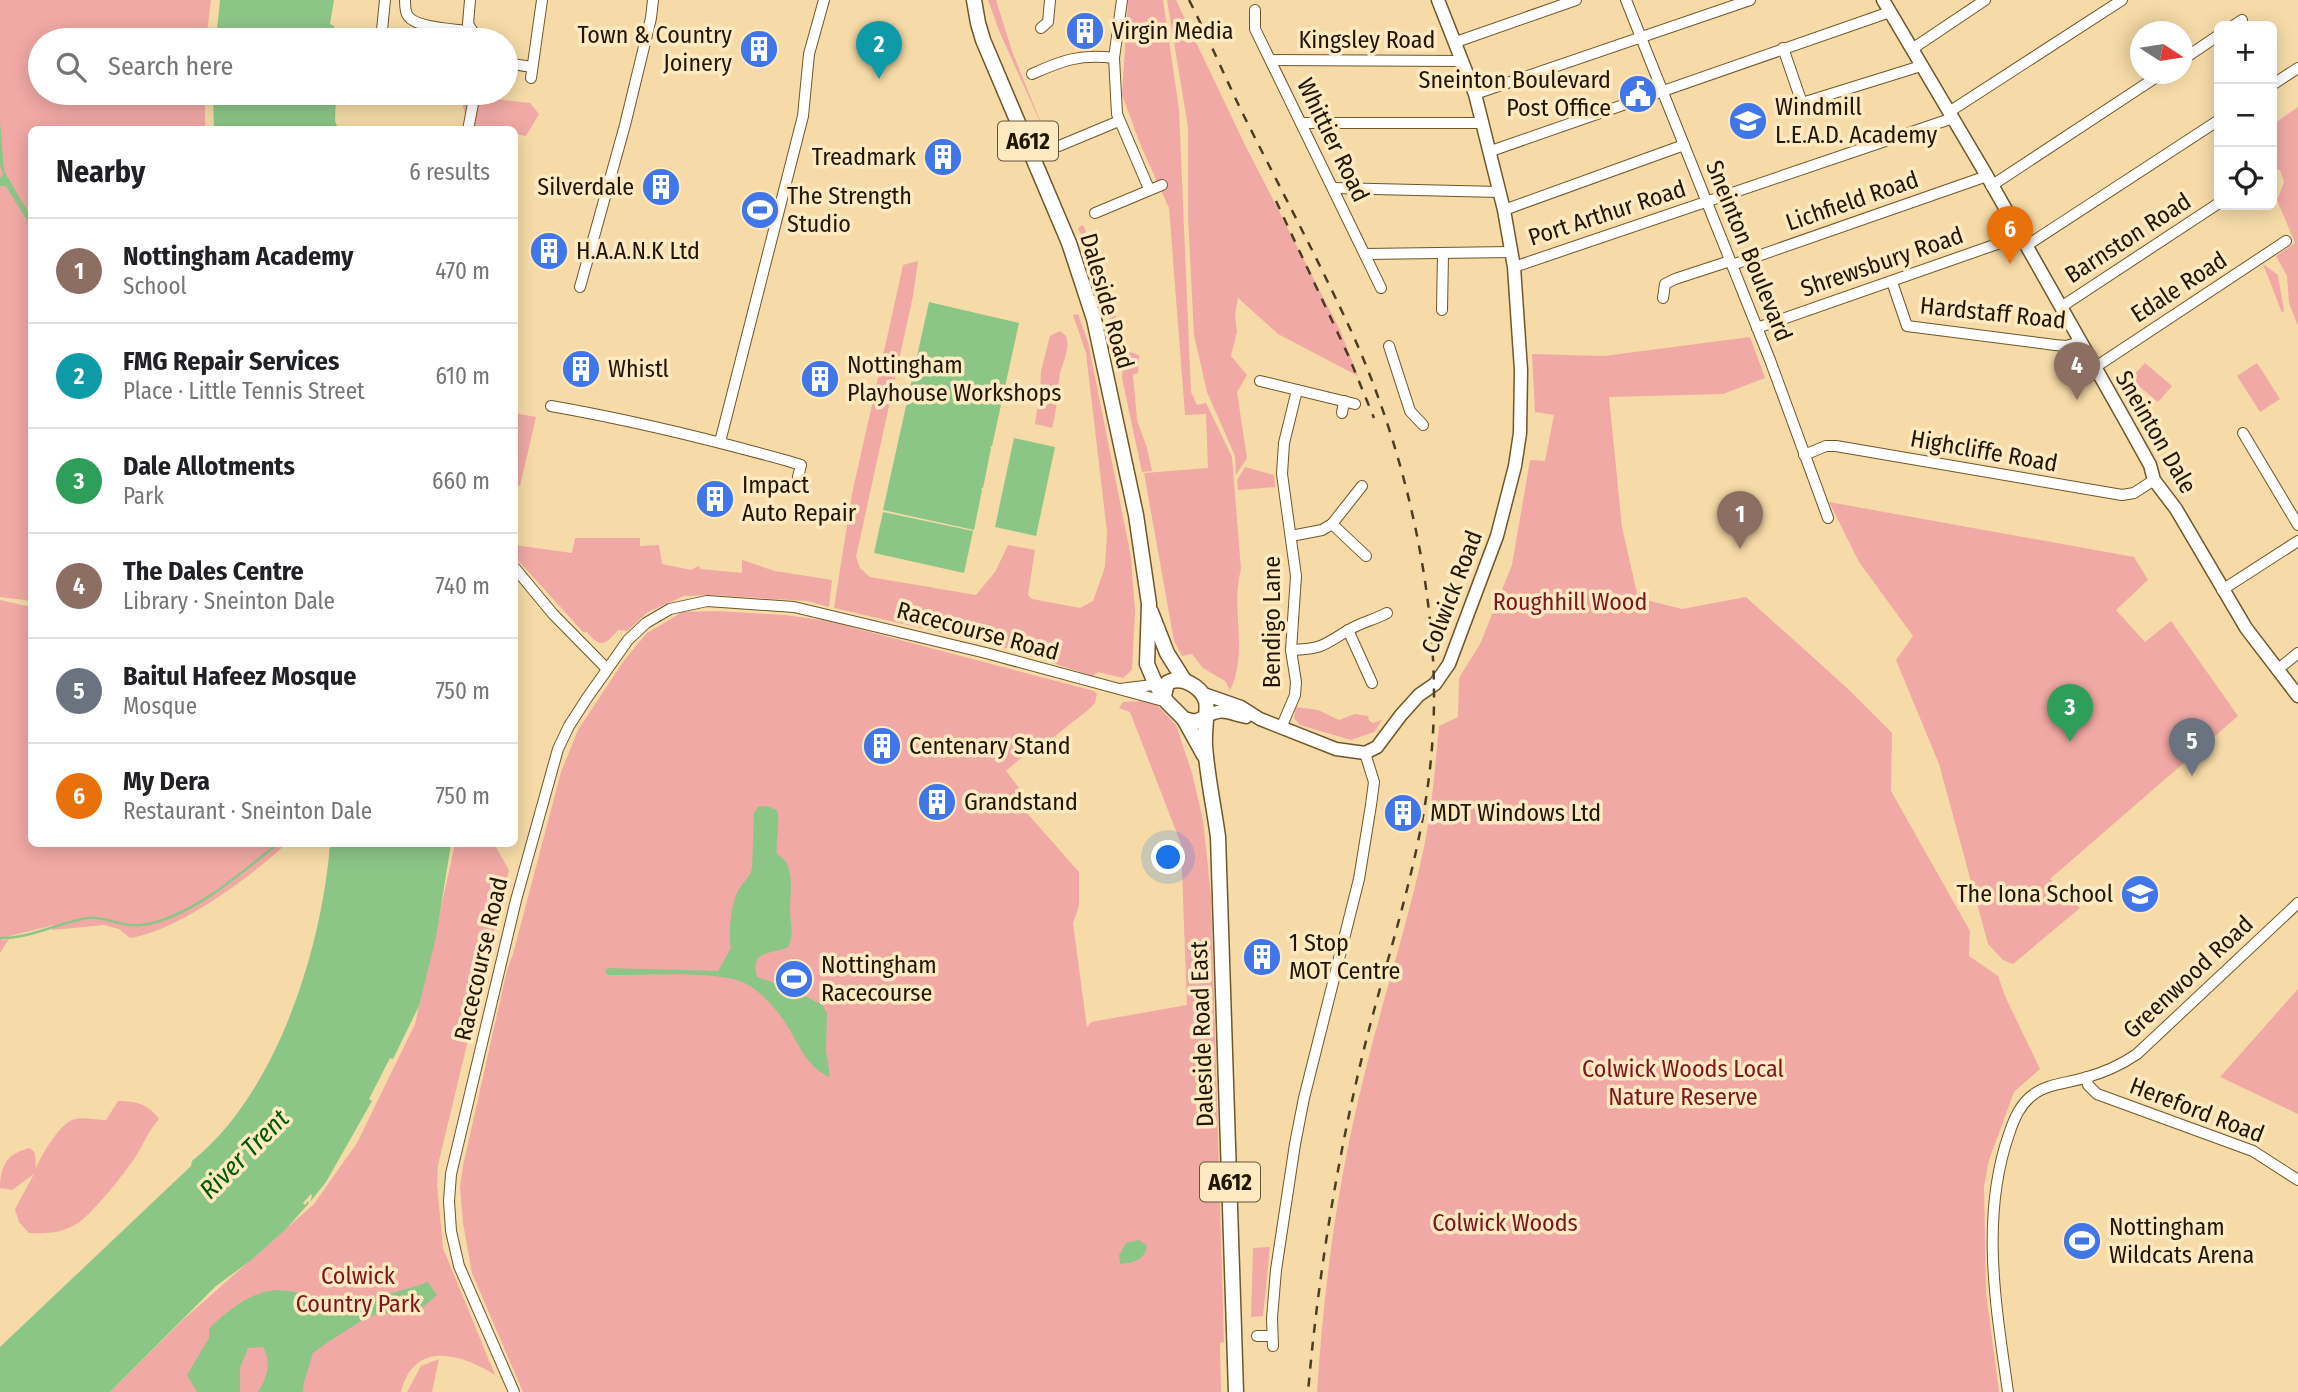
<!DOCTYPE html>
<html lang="en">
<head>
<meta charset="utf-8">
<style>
  :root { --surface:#fff; --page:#f2f2f2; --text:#202124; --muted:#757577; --line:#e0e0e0; --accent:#b45309 }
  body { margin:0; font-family:"Fira Sans Condensed",sans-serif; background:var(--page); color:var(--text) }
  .controls { position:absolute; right:21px; top:21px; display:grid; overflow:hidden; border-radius:10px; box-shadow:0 4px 18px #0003 }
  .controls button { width:63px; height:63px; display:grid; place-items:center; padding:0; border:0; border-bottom:2px solid var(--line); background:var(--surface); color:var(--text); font:35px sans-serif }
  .compass { position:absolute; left:2130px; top:21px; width:63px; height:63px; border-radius:50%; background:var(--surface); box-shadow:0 4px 18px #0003; rotate:102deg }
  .you { position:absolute; left:1169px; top:858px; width:24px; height:24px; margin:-18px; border:5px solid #fff; border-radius:50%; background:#1a73e8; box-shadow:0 0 0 10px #1a73e833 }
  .badge { display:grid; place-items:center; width:46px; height:46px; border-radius:50%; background:var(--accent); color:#fff; font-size:23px; font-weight:700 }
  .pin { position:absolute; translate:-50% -58px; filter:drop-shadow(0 2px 4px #0008) }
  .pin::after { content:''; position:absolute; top:37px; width:24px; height:21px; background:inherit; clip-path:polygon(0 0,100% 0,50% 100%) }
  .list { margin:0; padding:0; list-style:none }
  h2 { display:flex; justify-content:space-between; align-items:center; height:91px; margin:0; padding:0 28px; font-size:30px }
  h2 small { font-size:23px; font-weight:400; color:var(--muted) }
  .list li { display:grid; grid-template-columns:46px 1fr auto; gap:21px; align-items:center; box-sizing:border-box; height:105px; padding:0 28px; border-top:2px solid var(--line) }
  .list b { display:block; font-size:26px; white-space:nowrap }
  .list p { margin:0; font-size:23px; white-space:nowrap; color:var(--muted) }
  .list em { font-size:23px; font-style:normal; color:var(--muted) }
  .icon { flex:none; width:38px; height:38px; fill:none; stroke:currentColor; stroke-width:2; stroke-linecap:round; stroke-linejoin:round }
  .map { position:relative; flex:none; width:2298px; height:1392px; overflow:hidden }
  .search { position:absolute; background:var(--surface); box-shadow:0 4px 18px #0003; left:28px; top:28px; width:490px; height:77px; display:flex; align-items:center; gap:18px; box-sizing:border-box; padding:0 24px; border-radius:38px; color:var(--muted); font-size:26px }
  .panel { position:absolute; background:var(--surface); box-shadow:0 4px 18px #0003; left:28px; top:126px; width:490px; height:721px; border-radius:10px }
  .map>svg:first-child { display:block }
</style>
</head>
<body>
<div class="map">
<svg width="2298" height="1392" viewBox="0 0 2298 1392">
  <rect width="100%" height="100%" fill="#f6dba8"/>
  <!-- green -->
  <g fill="#f1a9a5">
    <path d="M0 0H211L206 40H40V93H205V129L32 130V601L0 597Z"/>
    <path d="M988 0H996L1012 51 1045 133 1000 33Z"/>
    <path d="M1128 0H1163L1179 109 1191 392 1197 405 1206 403 1232 457 1241 569C1230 608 1249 653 1230 690L1225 681 1203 668 1192 654 1182 656 1174 641 1144 473 1208 468 1206 414 1185 415 1169 208 1141 146 1122 95Z"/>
    <path d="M1167 0H1176L1244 143 1340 330 1358 376 1278 334 1238 298 1235 315 1237 332 1231 356 1247 375 1237 392 1247 458 1236 475 1235 456 1207 392 1194 335 1188 217V127Z"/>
    <path d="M406 93H438L530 103 539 114 526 136 515 134 514 130 486 128 482 129 484 127 469 125 461 101Z"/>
    <path d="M2298 107V326L2289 303 2287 276 2276 256 2295 243 2277 200 2284 182 2280 170 2272 168V125Z"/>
    <path d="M1083 225 1097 257 1120 331 1109 318 1094 264 1078 228Z"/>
    <path d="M918 261 913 296 856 557 860 568 870 577 976 595 995 572 1008 545 1035 550 1028 595 1032 599 1080 608 1093 601 1105 567 1107 532 1086 353 1073 315 1078 314 1088 342 1131 557 1135 612 1132 670 1123 678 1098 672 1093 676 999 646 834 608 852 494 897 293 903 265Z"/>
    <path d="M2263 264 2278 275 2284 311 2282 313Z"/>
    <path d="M1060 331 1066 336C1071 351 1061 364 1059 379 1057 395 1057 411 1052 428L1035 424 1040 391 1041 371 1050 336Z"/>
    <path d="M1750 337 1765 378 1723 394 1609 397 1622 527 1638 598 1682 609 1746 597 1847 688 1892 733 1891 791 1970 931 1969 956 1998 976 2005 996 2040 1069 2014 1092 1989 1160 1984 1186 1986 1293 1999 1392H1317C1324 1284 1338 1178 1365 1072 1383 999 1407 926 1423 852 1432 810 1435 768 1439 726L1458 717 1459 678 1480 644 1512 565 1530 460 1545 461 1554 415 1535 412 1532 354 1604 356Z"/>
    <path d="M1130 352 1139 355 1138 373 1133 375 1137 420 1147 448 1152 471 1142 472 1122 378 1124 355Z"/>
    <path d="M2145 363 2172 386 2158 402 2133 381 2132 377Z"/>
    <path d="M2257 363 2280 399 2260 412 2237 376Z"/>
    <path d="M514 413 536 417 520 486 515 485Z"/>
    <path d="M1245 467 1274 475 1275 487 1238 490 1237 480Z"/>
    <path d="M1829 502 2134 557 2148 580 2116 610 2145 642 2171 621 2238 716 2050 879 2080 908 2013 964 2003 960 1988 944 1939 764 1896 660 1913 636 1859 562Z"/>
    <path d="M575 538H640V546L659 545 662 564 691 570 698 566 701 569 742 573V560L775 571 832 580 829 607 807 601 712 595 684 596 648 612 627 631 618 630C605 645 601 649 587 632H583L515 557V545L572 553Z"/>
    <path d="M0 600 31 607 32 844H286C251 877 177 931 130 938L119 929 104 925 53 930 52 929 54 925 2 938V940L9 939 0 953Z"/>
    <path d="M718 611 785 615 828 621 1094 691 1097 694 1095 703 1088 710 1046 743 1035 746 1006 771 1020 789 1015 793 1022 801 1019 804 1079 872V906L1073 923 1087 1028 1091 1022 1187 1005 1181 844 1130 712 1119 708 1123 702 1145 701 1155 703 1176 725 1192 773 1203 820 1211 896 1224 1342 1220 1343 1221 1392H523L472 1273 463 1223 460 1187 463 1166 507 970 513 954 561 772 578 730 623 662 646 634 682 612Z"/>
    <path d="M1296 707 1318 710 1339 720 1355 714 1368 716 1369 721 1373 723 1382 720 1374 732 1351 740 1300 725 1294 718Z"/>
    <path d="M455 844H494L509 870 438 1165 437 1185 443 1248 495 1375C460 1353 414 1340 401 1392H110L184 1319 314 1204 357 1143 415 1024Z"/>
    <path d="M2298 989V1114L2220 1077Z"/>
    <path d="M118 1101C136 1101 148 1104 159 1119 149 1130 144 1143 136 1156 124 1174 95 1211 78 1223 63 1233 46 1234 29 1233L19 1222 15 1209 34 1174 12 1190 0 1188C0 1166 7 1153 30 1148L35 1153 36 1168C41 1156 59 1125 72 1120 81 1116 97 1120 106 1120Z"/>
    <path d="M1270 1247 1263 1316 1251 1317 1253 1248Z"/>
    <path d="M439 1359 432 1392H407L421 1366Z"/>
  </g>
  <!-- water -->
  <g fill="#8cc687">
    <path d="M220 0H334L330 24 334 26 336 40H216Z"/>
    <path d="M213 93H336L335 121 338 129H214Z"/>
    <path d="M0 121 4 171 31 217V227L6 186H0V178L3 175 0 165Z"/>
    <path d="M929 302 1019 323 992 446H990L991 448 983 488H981L982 490 974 530 883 510Z"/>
    <path d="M1014 438 1055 447 1036 536 995 527Z"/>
    <path d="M883 512 973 531 964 573 874 553Z"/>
    <path d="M758 807 767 806 777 810C781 825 775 839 777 854 782 858 786 860 788 866 793 881 790 894 790 910 790 924 795 934 788 947 771 955 750 949 757 977L792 989 822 1005 827 1013 826 1050 830 1077C807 1068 799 1044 786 1024 778 1011 761 992 748 985 723 969 640 976 608 975L605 971 608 968 718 971 731 948C728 936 731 904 737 893 741 884 749 879 752 869L754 813Z"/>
    <path d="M330 844H451L436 937 419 1006 393 1059 390 1058 369 1099 372 1101 326 1182 310 1202 312 1196 311 1194 303 1203 305 1205 308 1201 309 1203 286 1229 250 1261 216 1286 110 1392H0V1347L191 1166 192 1161C277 1093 322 948 330 844Z"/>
    <path d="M1139 1240 1147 1246C1144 1261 1133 1263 1120 1264L1119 1255 1126 1243Z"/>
    <path d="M428 1282 437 1295 418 1311 379 1314 366 1318 328 1342 313 1353 304 1382 303 1392H258C267 1378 272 1362 263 1347L248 1348 240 1368V1392H197L187 1375 209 1338V1329C226 1311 253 1290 279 1290 299 1291 318 1299 338 1300 368 1301 399 1292 428 1282Z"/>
  </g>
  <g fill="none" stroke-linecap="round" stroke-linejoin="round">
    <!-- stream -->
    <path stroke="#8cc687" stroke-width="2.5" d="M0 938C30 939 59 922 88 918 106 916 123 928 141 925 187 920 242 873 277 844"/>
    <!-- minor casing -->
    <g stroke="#6f5727" stroke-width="12">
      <g id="minor">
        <path d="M405 0C405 5 405 12 408 16 416 28 454 29 468 31L471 29"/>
        <path d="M470 0 468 24 478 40"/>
        <path d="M1122 0 1114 58 1117 114 1149 189"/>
        <path d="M1626 0 1770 360 1828 518"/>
        <path d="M1255 10V29L1381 288"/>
        <path d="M2233 26 2242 20"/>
        <path d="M1041 28 1048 22 1050 0"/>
        <path d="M381 40 385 0"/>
        <path d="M1456 42 1576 0"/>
        <path d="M1783 48 1802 103 1921 66"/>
        <path d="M1912 49 1985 0"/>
        <path d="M1271 60 1463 61"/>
        <path d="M2182 60 2219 35"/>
        <path d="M506 63 532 67"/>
        <path d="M1032 74C1063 60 1080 54 1114 58"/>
        <path d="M531 78 542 0"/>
        <path d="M2272 85 2298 68"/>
        <path d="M1475 94 1750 0"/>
        <path d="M1949 112 2122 0"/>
        <path d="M1301 123H1483"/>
        <path d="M468 130 475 93"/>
        <path d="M1059 146 1119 121"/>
        <path d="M1491 151 1890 12"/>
        <path d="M1991 186 2161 74"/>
        <path d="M1333 188 1499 192"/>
        <path d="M1504 210 1684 145"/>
        <path d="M1095 213 1162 185"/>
        <path d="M2026 246 2219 120"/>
        <path d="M1365 254 1512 252"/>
        <path d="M1732 265 1987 176"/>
        <path d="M1514 267 1953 118"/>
        <path d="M1892 282 1907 326 2055 345 2066 346 2080 342"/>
        <path d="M580 287 625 125 651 18 653 0"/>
        <path d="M1663 298 1665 284 1675 279 1730 261"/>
        <path d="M2061 307 2219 203"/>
        <path d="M1442 310 1443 254"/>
        <path d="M1757 328 2020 236"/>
        <path d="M1389 346 1410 411 1423 425"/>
        <path d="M2094 368 2286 241"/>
        <path d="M1260 381 1355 404"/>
        <path d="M551 406C631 420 709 439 788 461L801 465 798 477"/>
        <path d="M1342 413 1344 401"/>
        <path d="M2243 433 2298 525"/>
        <path d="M720 442 803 116 809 54 824 0"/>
        <path d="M1804 455 1826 446H1836L2122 495 2134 493 2154 480"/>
        <path d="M1332 524 1366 556"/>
        <path d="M1291 536 1322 530 1332 524 1362 486"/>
        <path d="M514 567 553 614 607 669"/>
        <path d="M2222 590 2298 541"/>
        <path d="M1348 630 1372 683"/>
        <path d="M1291 650C1322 649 1322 646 1347 631 1359 623 1374 620 1387 613"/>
        <path d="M2277 670 2298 653"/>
        <path d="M1120 689 1161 684"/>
        <path d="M1281 728 1295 695 1296 682 1291 650 1296 576 1282 474 1284 443 1297 390"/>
        <path d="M2087 1077 2088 1085 2097 1094 2253 1151 2298 1180"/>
        <path d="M1257 1336H1272"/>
        <path d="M1273 1346 1272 1318 1276 1270 1295 1144 1304 1098 1359 879 1371 805 1374 782 1365 753"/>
        <path d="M514 1392 459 1266 451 1231 449 1201 451 1174 516 900 558 749 569 726 587 698 628 640 646 623 670 609 707 601 794 607 986 653 1167 702"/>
        <path d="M2008 1392C1996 1307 1980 1217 2009 1134 2014 1119 2020 1104 2034 1094 2047 1084 2068 1083 2084 1078 2103 1073 2121 1065 2137 1054L2298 903"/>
      </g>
    </g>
    <!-- tertiary casing -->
    <g stroke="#6f5727" stroke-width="15">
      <g id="tertiary">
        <path d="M1883 0 1987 176 2125 420 2150 465 2154 480 2176 509 2246 628 2298 696"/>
        <path d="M1201 693 1241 707 1260 719 1336 749 1365 753 1377 747 1401 715 1419 695 1435 684 1449 664 1497 536 1515 466 1520 433 1521 370 1514 267 1504 210 1475 94 1438 0"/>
        <path d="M1205 717C1224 707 1227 713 1246 717"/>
      </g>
    </g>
    <!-- primary casing -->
    <g stroke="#6f5727" stroke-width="17">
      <g id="primary">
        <path d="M974 0 978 23 983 40 1069 243 1094 319 1136 515 1149 604 1147 664 1156 685 1167 702 1184 719 1195 722 1204 718"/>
        <path d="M1151 612 1167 653 1184 680"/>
        <path d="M1164 696 1167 683C1181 675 1201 686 1206 701 1208 708 1204 734 1205 745 1207 776 1214 807 1218 837L1236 1392"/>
        <path d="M1184 719 1204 755"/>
      </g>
    </g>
    <!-- minor -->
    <use href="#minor" stroke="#fff" stroke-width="10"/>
    <!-- tertiary -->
    <use href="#tertiary" stroke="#fff" stroke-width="12"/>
    <!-- primary -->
    <use href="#primary" stroke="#fff" stroke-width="14"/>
    <!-- rail -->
    <g stroke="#4a3d24" stroke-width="2.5" stroke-dasharray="9 9" stroke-linecap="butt">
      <path d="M1189 0C1208 37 1224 75 1242 112 1279 186 1318 259 1353 335 1408 457 1443 614 1432 747 1424 853 1388 951 1363 1053 1336 1165 1318 1278 1308 1392"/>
      <path d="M1276 201 1349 357 1374 418"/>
    </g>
  </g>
  <!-- icons -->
  <defs>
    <g id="building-disc" transform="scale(2.0125)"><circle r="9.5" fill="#4076e7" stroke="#ffe9c0"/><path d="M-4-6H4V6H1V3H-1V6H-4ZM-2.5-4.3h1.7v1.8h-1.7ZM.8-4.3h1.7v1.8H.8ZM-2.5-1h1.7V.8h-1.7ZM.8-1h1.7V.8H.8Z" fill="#fff"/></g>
    <g id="civic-disc" transform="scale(2.0125)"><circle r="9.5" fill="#4076e7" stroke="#ffe9c0"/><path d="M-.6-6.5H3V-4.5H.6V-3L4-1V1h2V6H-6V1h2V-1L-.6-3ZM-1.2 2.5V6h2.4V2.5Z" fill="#fff"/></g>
    <g id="school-disc" transform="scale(2.0125)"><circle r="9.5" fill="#4076e7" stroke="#ffe9c0"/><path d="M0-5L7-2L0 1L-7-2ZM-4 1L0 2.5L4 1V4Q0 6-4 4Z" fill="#fff"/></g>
    <g id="stadium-disc" transform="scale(2.0125)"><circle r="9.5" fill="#4076e7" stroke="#ffe9c0"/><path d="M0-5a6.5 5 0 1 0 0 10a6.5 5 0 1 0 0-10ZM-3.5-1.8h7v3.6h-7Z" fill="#fff"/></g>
  </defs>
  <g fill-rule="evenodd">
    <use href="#building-disc" x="1085" y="31"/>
    <use href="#building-disc" x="759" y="49"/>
    <use href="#civic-disc" x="1638" y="94"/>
    <use href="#school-disc" x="1748" y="121"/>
    <use href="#building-disc" x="943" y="157"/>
    <use href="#building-disc" x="661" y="187"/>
    <use href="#stadium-disc" x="760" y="210"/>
    <use href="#building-disc" x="549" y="251"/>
    <use href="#building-disc" x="581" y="369"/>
    <use href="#building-disc" x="820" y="379"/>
    <use href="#building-disc" x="715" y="499"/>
    <use href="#building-disc" x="882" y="746"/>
    <use href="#building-disc" x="937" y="802"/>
    <use href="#building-disc" x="1403" y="813"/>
    <use href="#school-disc" x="2140" y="894"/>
    <use href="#building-disc" x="1262" y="957"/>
    <use href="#stadium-disc" x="794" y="979"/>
    <use href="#stadium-disc" x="2082" y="1241"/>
  </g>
  <g text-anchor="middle" stroke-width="7" stroke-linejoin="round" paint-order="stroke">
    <!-- shield labels -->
    <g fill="#ffe9c0" stroke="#63553c" stroke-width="2">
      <rect x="998" y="121.5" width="60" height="39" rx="5"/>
      <rect x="1200" y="1162.5" width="60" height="39" rx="5"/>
    </g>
    <g font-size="23" font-weight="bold" fill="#201604">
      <text x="1028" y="149">A612</text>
      <text x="1230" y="1190">A612</text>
    </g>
    <!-- poi labels -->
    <g font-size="24" fill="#201604" stroke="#ffe9c0" text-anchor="start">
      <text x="1112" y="39">Virgin Media</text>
      <text x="732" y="43" text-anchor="end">Town &amp; Country<tspan x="732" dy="28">Joinery</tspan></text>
      <text x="1611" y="88" text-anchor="end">Sneinton Boulevard<tspan x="1611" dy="28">Post Office</tspan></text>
      <text x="1775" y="115">Windmill<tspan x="1775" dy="28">L.E.A.D. Academy</tspan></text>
      <text x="916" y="165" text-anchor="end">Treadmark</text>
      <text x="634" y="195" text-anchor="end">Silverdale</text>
      <text x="787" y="204">The Strength<tspan x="787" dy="28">Studio</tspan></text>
      <text x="576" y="259">H.A.A.N.K Ltd</text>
      <text x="847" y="373">Nottingham<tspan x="847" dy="28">Playhouse Workshops</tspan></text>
      <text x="608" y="377">Whistl</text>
      <text x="742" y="493">Impact<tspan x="742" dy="28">Auto Repair</tspan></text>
      <text x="909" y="754">Centenary Stand</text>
      <text x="964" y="810">Grandstand</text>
      <text x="1430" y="821">MDT Windows Ltd</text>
      <text x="2113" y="902" text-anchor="end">The Iona School</text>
      <text x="1289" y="951">1 Stop<tspan x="1289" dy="28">MOT Centre</tspan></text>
      <text x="821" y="973">Nottingham<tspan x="821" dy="28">Racecourse</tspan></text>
      <text x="2109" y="1235">Nottingham<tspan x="2109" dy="28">Wildcats Arena</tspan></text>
    </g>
    <!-- street labels -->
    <g font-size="24" fill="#201604" stroke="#ffe9c0">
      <text x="1367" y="48">Kingsley Road</text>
      <text transform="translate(1333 140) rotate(64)" y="8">Whittier Road</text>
      <text transform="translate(1852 201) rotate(-19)" y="8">Lichfield Road</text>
      <text transform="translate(1607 213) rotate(-18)" y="8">Port Arthur Road</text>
      <text transform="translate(2128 238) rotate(-33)" y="8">Barnston Road</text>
      <text transform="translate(1749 251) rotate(68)" y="8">Sneinton Boulevard</text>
      <text transform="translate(1882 262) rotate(-19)" y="8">Shrewsbury Road</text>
      <text transform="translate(2179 287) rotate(-33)" y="8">Edale Road</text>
      <text transform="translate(1107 301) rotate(74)" y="8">Daleside Road</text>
      <text transform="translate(1993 313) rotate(6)" y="8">Hardstaff Road</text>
      <text transform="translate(2156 432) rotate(60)" y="8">Sneinton Dale</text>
      <text transform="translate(1984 451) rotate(10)" y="8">Highcliffe Road</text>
      <text transform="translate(1452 592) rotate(-69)" y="8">Colwick Road</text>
      <text transform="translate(1272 622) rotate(-90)" y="8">Bendigo Lane</text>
      <text transform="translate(978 631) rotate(15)" y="8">Racecourse Road</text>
      <text transform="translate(481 959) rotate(-77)" y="8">Racecourse Road</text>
      <text transform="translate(2188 977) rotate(-43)" y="8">Greenwood Road</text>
      <text transform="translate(1202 1034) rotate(-92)" y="8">Daleside Road East</text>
      <text transform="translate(2197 1110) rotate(21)" y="8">Hereford Road</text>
    </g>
    <!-- park labels -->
    <g font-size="24" fill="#7c151d" stroke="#ffe9c0">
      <text x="1570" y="610">Roughhill Wood</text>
      <text x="1683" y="1077">Colwick Woods Local<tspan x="1683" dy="28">Nature Reserve</tspan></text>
      <text x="1505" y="1231">Colwick Woods</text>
      <text x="358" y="1284">Colwick<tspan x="358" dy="28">Country Park</tspan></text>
    </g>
    <!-- water labels -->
    <g font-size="26" font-style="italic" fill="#005a03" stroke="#ffe9c0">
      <text transform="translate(244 1154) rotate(-45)" y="9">River Trent</text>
    </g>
  </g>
</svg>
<div class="controls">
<button>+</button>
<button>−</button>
<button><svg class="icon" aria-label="locate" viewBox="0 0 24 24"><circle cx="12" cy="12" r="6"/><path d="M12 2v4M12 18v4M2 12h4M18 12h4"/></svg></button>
</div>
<svg class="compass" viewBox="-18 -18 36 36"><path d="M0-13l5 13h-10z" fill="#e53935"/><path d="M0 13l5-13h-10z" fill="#757577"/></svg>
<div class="you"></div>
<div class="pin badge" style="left:1740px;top:549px;background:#8d6e63">1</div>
<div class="pin badge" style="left:879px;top:79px;background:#0f9aa8">2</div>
<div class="pin badge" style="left:2070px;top:742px;background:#2e9e5b">3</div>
<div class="pin badge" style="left:2077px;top:400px;background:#8d6e63">4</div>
<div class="pin badge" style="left:2192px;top:776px;background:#6b7280">5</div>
<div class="pin badge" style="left:2010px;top:264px;background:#e8710a">6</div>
<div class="search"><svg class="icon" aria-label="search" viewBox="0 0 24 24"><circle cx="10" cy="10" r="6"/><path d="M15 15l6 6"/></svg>Search here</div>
<section class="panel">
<h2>Nearby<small>6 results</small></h2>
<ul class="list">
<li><span class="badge" style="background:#8d6e63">1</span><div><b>Nottingham Academy</b><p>School</p></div><em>470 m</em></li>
<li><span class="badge" style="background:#0f9aa8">2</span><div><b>FMG Repair Services</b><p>Place · Little Tennis Street</p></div><em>610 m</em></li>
<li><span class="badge" style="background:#2e9e5b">3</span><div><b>Dale Allotments</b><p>Park</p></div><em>660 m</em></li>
<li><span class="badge" style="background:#8d6e63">4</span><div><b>The Dales Centre</b><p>Library · Sneinton Dale</p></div><em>740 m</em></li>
<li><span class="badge" style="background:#6b7280">5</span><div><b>Baitul Hafeez Mosque</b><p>Mosque</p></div><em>750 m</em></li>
<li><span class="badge" style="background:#e8710a">6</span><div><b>My Dera</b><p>Restaurant · Sneinton Dale</p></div><em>750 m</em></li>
</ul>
</section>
</div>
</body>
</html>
